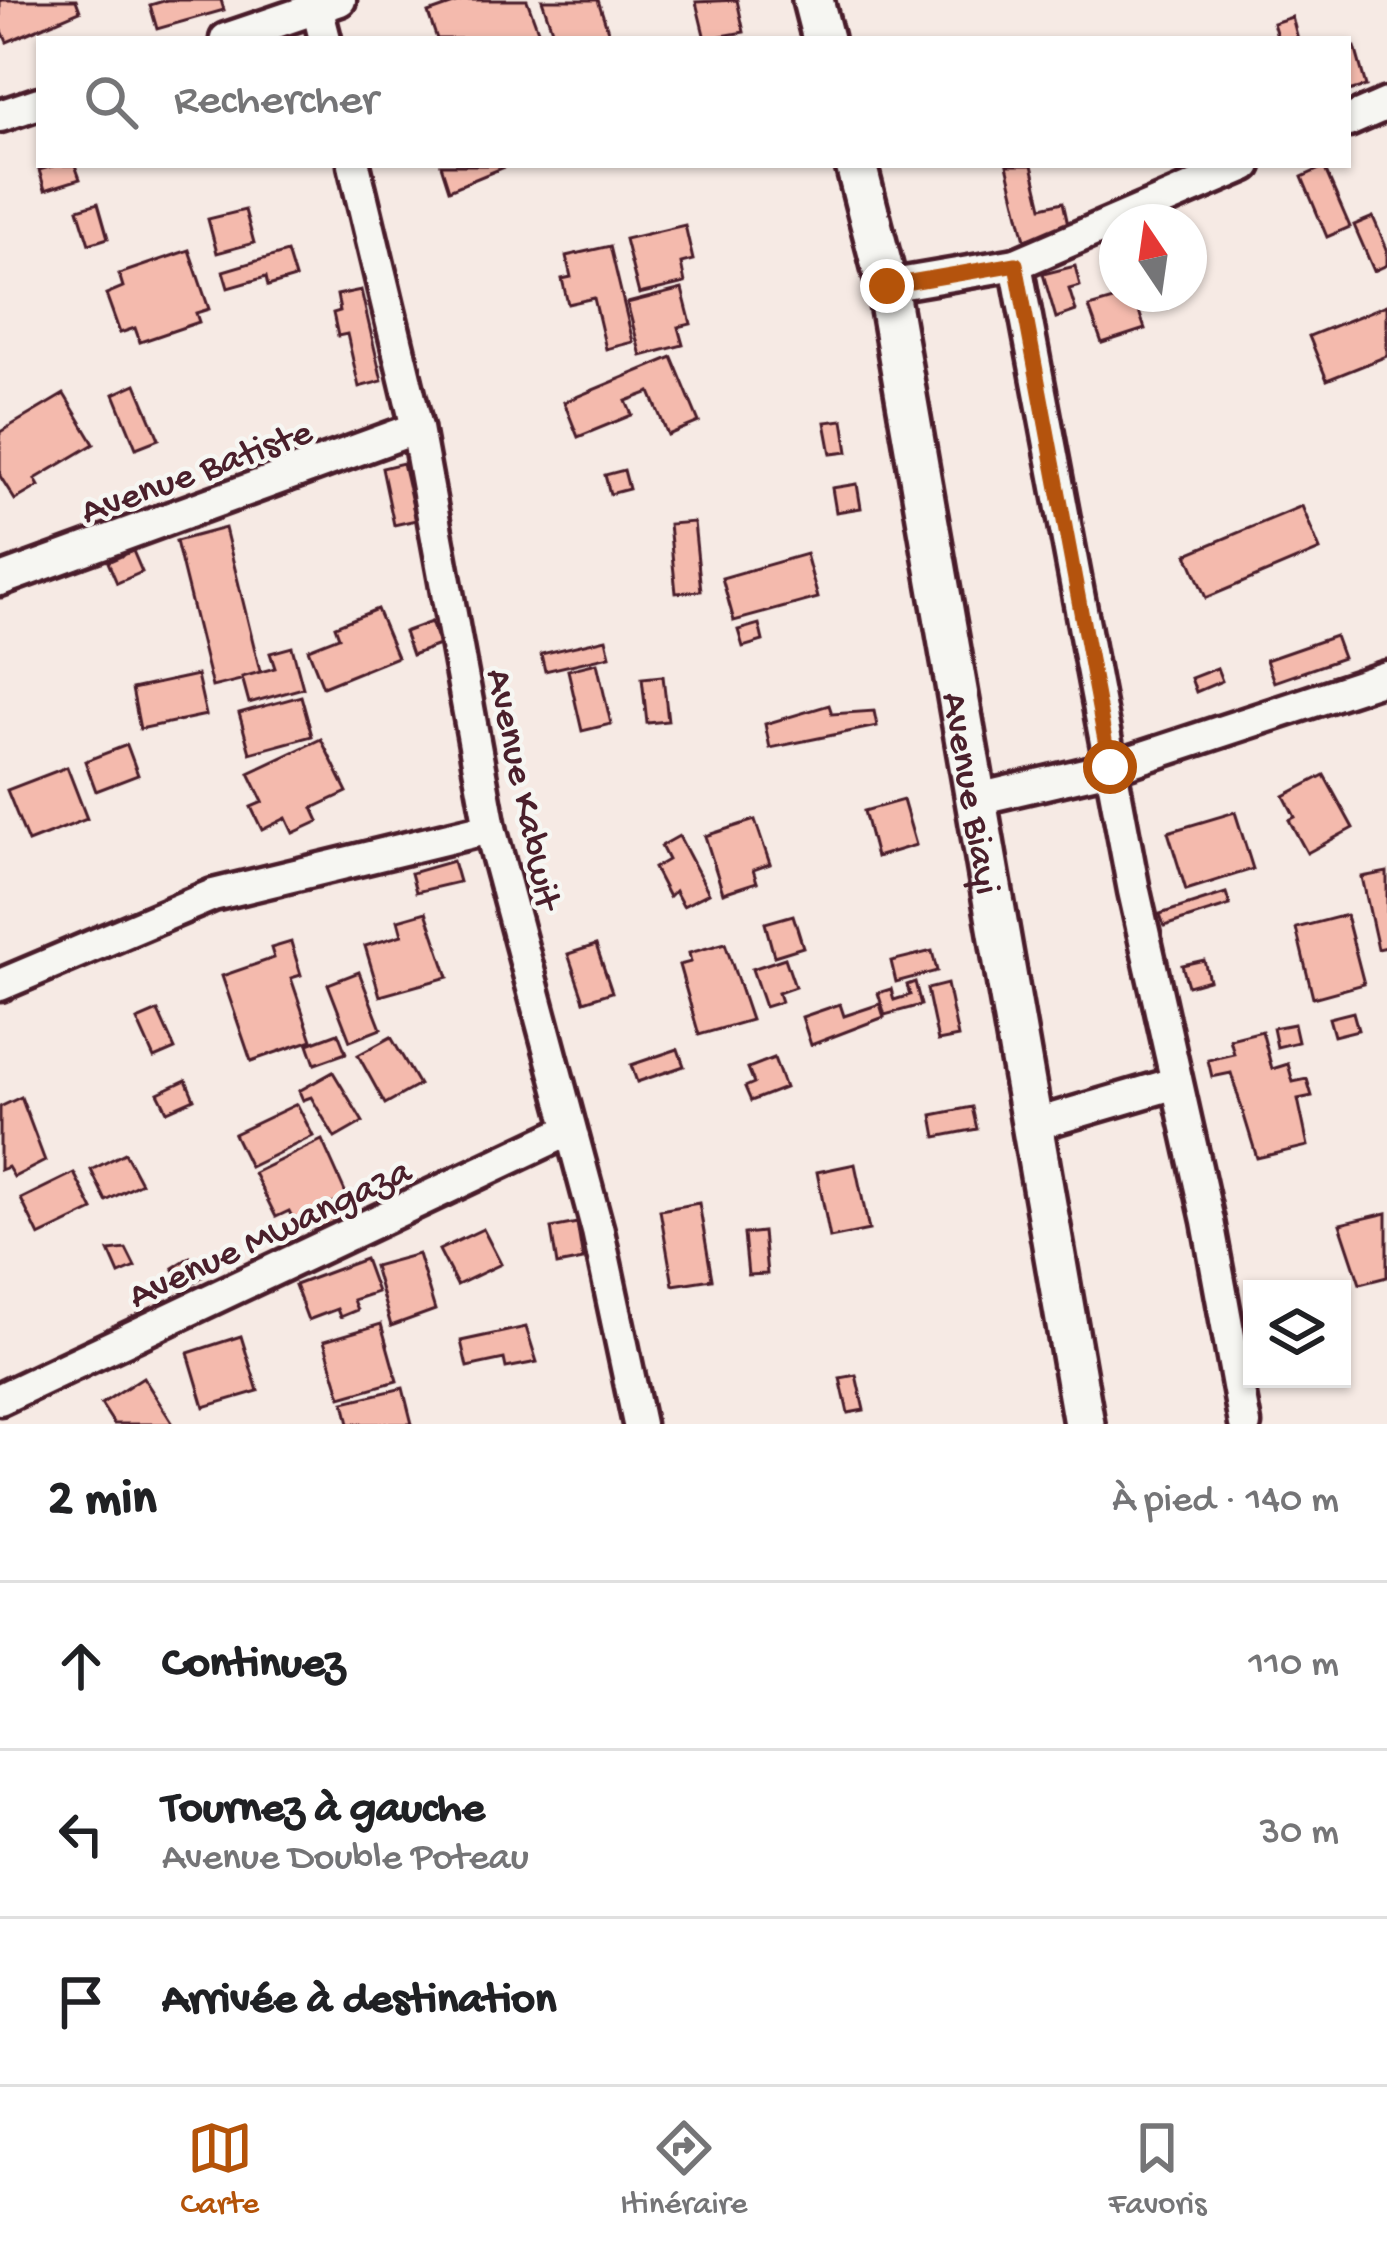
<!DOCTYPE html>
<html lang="fr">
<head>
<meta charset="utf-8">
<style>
  :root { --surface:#fff; --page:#f6f6f6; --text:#202124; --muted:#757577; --line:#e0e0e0; --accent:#b45309 }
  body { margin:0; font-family:"Gochi Hand",sans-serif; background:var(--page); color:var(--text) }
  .controls { position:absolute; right:36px; bottom:36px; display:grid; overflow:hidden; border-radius:0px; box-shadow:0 3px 9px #0004 }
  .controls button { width:108px; height:108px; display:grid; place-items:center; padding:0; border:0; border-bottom:3px solid var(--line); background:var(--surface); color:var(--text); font:60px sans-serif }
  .compass { position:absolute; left:1099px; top:204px; width:108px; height:108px; border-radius:50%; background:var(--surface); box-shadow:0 3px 9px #0004; rotate:347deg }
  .stop { position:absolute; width:36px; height:36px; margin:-27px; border:9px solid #b45309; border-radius:50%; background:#fff }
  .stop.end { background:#b45309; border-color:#fff; box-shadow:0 3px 12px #0008 }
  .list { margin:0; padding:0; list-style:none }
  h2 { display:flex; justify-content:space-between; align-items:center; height:156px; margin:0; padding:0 48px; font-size:51px }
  h2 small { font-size:39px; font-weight:400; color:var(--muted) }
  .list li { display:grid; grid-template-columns:78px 1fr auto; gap:36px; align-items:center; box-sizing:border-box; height:168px; padding:0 48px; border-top:3px solid var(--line) }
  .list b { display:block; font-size:45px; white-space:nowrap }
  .list p { margin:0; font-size:39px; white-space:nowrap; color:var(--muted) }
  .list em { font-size:39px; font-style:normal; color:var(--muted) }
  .icon { flex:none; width:66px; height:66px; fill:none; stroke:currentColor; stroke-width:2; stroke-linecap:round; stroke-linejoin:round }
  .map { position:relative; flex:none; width:1387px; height:1424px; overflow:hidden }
  .search { position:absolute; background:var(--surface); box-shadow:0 3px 9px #0004; left:36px; right:36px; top:36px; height:132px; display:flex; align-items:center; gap:30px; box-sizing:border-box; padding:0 42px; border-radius:0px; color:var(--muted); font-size:45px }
  .sheet { height:660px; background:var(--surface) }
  nav { display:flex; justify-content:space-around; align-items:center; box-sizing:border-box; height:168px; border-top:3px solid var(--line); background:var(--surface); font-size:33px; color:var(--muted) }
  nav a { display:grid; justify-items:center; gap:6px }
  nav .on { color:var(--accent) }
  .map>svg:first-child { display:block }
</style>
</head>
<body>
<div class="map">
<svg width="1387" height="1424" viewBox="0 0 1387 1424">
  <rect width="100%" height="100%" fill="#f6eae4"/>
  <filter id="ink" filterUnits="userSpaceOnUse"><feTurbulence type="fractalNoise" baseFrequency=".00833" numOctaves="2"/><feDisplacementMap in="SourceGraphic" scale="24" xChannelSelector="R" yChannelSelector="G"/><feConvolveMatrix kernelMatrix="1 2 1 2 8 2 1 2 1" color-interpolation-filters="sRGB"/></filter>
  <g filter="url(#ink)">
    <!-- building -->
    <g fill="#f4baad" stroke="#4a1f2b" stroke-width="3">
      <path d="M0 0H76L80 11 7 42 0 26Z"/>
      <path d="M167 0H221L224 10 157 29 150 5Z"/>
      <path d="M465 0H527L539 33 523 39H437L428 13Z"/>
      <path d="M542 0H598L609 34 555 39Z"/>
      <path d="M737 0 744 32 705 39 696 2Z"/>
      <path d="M1292 17 1298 39H1278L1273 23Z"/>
      <path d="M1355 47 1366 86 1348 91V49Z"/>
      <path d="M56 165H75L80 179 45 190 39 170Z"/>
      <path d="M441 165H507V166L449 190Z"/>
      <path d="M1007 165H1032L1042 207 1063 202 1069 229 1025 240Z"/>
      <path d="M1324 167 1350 227 1327 237 1302 177Z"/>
      <path d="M98 203 108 238 89 244 78 209Z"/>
      <path d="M245 210 254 243 217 253 208 219Z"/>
      <path d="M1373 217 1387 249V265L1374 271 1354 225Z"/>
      <path d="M685 225 693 260 681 263 685 283 639 294 625 239Z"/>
      <path d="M610 246 633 342 606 349 594 298 568 304 562 279 571 277 566 256Z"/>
      <path d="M189 250 209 309 196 313 199 322 140 342 135 328 120 333 106 294 123 287 119 274Z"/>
      <path d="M287 252 295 278 268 286 266 277 228 288 223 271Z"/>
      <path d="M1075 266 1080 286 1069 289 1076 311 1056 318 1043 274Z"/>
      <path d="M682 289 691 324 678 327 683 345 641 356 627 303Z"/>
      <path d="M361 290 382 381 359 387 347 334 338 336 333 313 340 311 337 295Z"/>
      <path d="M1133 294 1145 329 1102 343 1089 307Z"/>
      <path d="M1387 305V356L1327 380 1309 336Z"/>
      <path d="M672 357 699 422 668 435 650 392 626 401 632 415 578 437 564 402Z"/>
      <path d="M136 384 159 439 136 448 114 394Z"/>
      <path d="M64 394 94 444 35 479 39 486 15 500 0 476V432Z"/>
      <path d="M843 420 848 452 831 454 825 422Z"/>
      <path d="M403 463 416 520 394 525 382 468Z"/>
      <path d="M624 470 629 489 610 494 605 475Z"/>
      <path d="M857 484 861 508 836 512 832 488Z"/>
      <path d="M1302 506 1320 550 1206 598 1187 554Z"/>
      <path d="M694 522 701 591 676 593 669 524Z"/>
      <path d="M225 528 261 675 212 687 176 541Z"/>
      <path d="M133 551 142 572 117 583 108 562Z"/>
      <path d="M806 554 818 598 734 621 722 578Z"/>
      <path d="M377 609 397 657 323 687 308 649 339 637 335 626Z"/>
      <path d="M431 622 439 645 412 655 404 632Z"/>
      <path d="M759 624 763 641 743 647 738 630Z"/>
      <path d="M1335 636 1343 658 1274 682 1266 660Z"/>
      <path d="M606 639 610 656 545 671 541 654Z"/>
      <path d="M292 647 303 688 249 703 242 677 275 668 270 653Z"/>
      <path d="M597 663 611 724 582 731 568 670Z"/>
      <path d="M1217 668 1222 681 1196 692 1191 678Z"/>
      <path d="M197 675 206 715 140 729 132 689Z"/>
      <path d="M663 676 668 721 647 723 642 678Z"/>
      <path d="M301 696 312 736 250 753 239 713Z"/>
      <path d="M829 705 832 714 874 711 877 726 770 748 765 724Z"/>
      <path d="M321 739 347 792 313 808 319 821 293 833 286 818 262 830 251 807 263 802 249 773Z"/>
      <path d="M127 745 138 775 96 791 85 761Z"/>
      <path d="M67 767 87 819 28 842 7 790Z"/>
      <path d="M1324 775 1353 828 1307 853 1289 820 1295 817 1284 796Z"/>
      <path d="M903 800 916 845 876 857 864 811Z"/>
      <path d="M1235 812 1253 869 1186 890 1168 832Z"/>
      <path d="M755 820 770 864 753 870 757 882 723 893 705 836Z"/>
      <path d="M679 836 709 893 683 906 675 891 669 897 654 868 668 860 661 846Z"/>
      <path d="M453 861 459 882 416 892 411 873Z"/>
      <path d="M1387 872V947L1378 949 1362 877Z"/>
      <path d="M1226 893 1230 905 1164 926 1160 914Z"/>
      <path d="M426 912 448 977 380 996 365 946 402 935 398 920Z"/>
      <path d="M793 915 803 947 774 956 765 923Z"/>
      <path d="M1346 915 1364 984 1313 998 1296 928Z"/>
      <path d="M291 942 301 975 291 978 312 1040 251 1061 222 976 274 958 271 948Z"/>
      <path d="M725 943 751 1020 699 1035 679 965 691 962 689 953Z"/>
      <path d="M596 945 612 992 584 1001 568 954Z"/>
      <path d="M932 951 937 971 896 982 891 961Z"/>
      <path d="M785 958 795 987 778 993 781 1002 765 1007 752 969Z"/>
      <path d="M1204 960 1209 980 1188 986 1182 965Z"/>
      <path d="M359 972 381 1029 350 1041 328 984Z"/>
      <path d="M915 982 921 1005 885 1015 878 993 891 989 894 1000 910 995 907 985Z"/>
      <path d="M947 984 958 1037 938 1041 927 989Z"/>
      <path d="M840 1004 844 1016 880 1004 884 1017 811 1045 802 1017Z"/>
      <path d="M158 1011 175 1049 154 1058 137 1020Z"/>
      <path d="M1353 1012 1358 1030 1334 1036 1329 1018Z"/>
      <path d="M1294 1024 1298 1042 1277 1047 1273 1028Z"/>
      <path d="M1262 1031 1272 1069 1288 1064 1293 1082 1307 1079 1312 1096 1298 1099 1308 1146 1257 1158 1231 1073 1212 1077 1208 1060 1234 1054 1230 1039Z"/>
      <path d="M338 1033 346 1053 315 1064 308 1044Z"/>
      <path d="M391 1037 419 1085 385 1104 358 1055Z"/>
      <path d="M678 1049 684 1066 637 1082 631 1065Z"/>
      <path d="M774 1058 785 1088 751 1101 745 1087 754 1083 748 1068Z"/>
      <path d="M333 1072 363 1122 335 1138 311 1097 303 1100 299 1091Z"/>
      <path d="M186 1080 194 1099 167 1111 158 1093Z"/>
      <path d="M21 1097 45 1161 14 1177 8 1167 0 1170V1107Z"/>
      <path d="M297 1104 313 1136 250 1167 234 1134Z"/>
      <path d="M972 1107 977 1129 936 1137 932 1115Z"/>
      <path d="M322 1140 347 1196 294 1221 289 1211 276 1217 254 1173Z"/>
      <path d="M125 1153 141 1183 106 1201 91 1170Z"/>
      <path d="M855 1164 869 1230 830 1238 817 1172Z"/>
      <path d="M74 1173 93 1210 39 1236 21 1199Z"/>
      <path d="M347 1198 355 1211 318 1230 311 1216Z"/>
      <path d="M699 1203 712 1279 673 1285 660 1210Z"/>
      <path d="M1387 1213V1277L1360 1284 1340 1224Z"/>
      <path d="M577 1223 583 1260 557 1265 551 1228Z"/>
      <path d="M483 1229 501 1264 457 1285 439 1250Z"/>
      <path d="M763 1232 767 1274 748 1275 744 1234Z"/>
      <path d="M126 1249 135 1267 119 1274 109 1251Z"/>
      <path d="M418 1254 435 1310 391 1326 374 1266Z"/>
      <path d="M190 1257 203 1276 187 1287 173 1268Z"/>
      <path d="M365 1259 377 1292 353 1300 357 1310 340 1317 337 1309 308 1320 295 1285Z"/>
      <path d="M381 1324 397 1381 341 1397 324 1341Z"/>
      <path d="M526 1327 537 1362 506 1368 504 1359 467 1367 461 1341Z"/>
      <path d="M241 1336 258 1391 204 1407 188 1353Z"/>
      <path d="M856 1375 864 1410 848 1413 840 1378Z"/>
      <path d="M143 1377 173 1424H114L101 1404Z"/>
      <path d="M403 1388 412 1424H349L344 1402Z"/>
    </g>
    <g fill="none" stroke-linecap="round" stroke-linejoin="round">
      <!-- minor casing -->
      <g stroke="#4a1f2b" stroke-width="39">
        <g id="minor">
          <path d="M315 0 325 39"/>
          <path d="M226 39 340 0"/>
          <path d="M0 116 39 103"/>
          <path d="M1348 121 1387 104"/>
          <path d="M354 165 417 428 490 828 598 1231 639 1424"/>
          <path d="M1016 264 1134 891 1208 1221 1245 1424"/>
          <path d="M887 286 1016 264 1246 165"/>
          <path d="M0 580 417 428"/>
          <path d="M977 799 1110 768 1387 677"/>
          <path d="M0 985 213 895 490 828"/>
          <path d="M1033 1125 1176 1083"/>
          <path d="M0 1399 570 1130"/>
        </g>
      </g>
      <!-- tertiary casing -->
      <g stroke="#4a1f2b" stroke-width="48">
        <g id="tertiary">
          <path d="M813 0 823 39"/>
          <path id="s1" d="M856 165 887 286 1084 1424"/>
        </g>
      </g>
      <!-- minor -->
      <use href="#minor" stroke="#f6f6f2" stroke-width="30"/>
      <!-- tertiary -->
      <use href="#tertiary" stroke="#f6f6f2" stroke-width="39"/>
    </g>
  </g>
  <g fill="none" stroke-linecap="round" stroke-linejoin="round" filter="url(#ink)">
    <!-- route -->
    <path stroke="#b45309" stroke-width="15" d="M887 286 1016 264 1110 767"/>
  </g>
  <g text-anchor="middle" stroke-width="9" stroke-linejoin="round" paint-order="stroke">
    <!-- street labels -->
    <g font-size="39" fill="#4a1f2b" stroke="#f6f6f2">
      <text transform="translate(195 468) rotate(-20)" y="14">Avenue Batiste</text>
      <text transform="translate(527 788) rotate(78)" y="14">Avenue Kabwit</text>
      <text dy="14" stroke="none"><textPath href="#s1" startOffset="639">Avenue Biayi</textPath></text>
      <text transform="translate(268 1230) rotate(-25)" y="14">Avenue Mwangaza</text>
    </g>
  </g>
</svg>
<div class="controls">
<button><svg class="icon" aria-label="layers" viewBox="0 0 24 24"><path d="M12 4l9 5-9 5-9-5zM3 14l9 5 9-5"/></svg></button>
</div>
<svg class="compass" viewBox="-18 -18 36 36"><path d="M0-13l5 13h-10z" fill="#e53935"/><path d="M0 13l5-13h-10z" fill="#757577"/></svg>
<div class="stop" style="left:1110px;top:767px"></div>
<div class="stop end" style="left:887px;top:286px"></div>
<div class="search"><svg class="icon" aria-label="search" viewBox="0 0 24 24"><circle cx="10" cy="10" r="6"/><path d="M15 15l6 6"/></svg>Rechercher</div>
</div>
<section class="sheet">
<h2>2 min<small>À pied · 140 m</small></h2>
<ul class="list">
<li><svg class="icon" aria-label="ahead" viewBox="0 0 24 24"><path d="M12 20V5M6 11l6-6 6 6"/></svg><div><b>Continuez</b></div><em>110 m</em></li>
<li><svg class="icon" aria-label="left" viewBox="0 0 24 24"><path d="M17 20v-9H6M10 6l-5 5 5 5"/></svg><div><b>Tournez à gauche</b><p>Avenue Double Poteau</p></div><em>30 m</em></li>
<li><svg class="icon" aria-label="arrive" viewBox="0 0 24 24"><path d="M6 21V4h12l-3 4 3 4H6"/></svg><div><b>Arrivée à destination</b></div></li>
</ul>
</section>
<nav>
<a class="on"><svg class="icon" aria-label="map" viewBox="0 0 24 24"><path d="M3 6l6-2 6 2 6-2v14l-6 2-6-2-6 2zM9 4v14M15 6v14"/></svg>Carte</a>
<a><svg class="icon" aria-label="directions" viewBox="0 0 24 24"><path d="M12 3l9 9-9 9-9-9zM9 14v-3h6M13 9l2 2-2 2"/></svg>Itinéraire</a>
<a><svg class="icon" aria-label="saved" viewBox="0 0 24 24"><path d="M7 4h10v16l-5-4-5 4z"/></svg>Favoris</a>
</nav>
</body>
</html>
